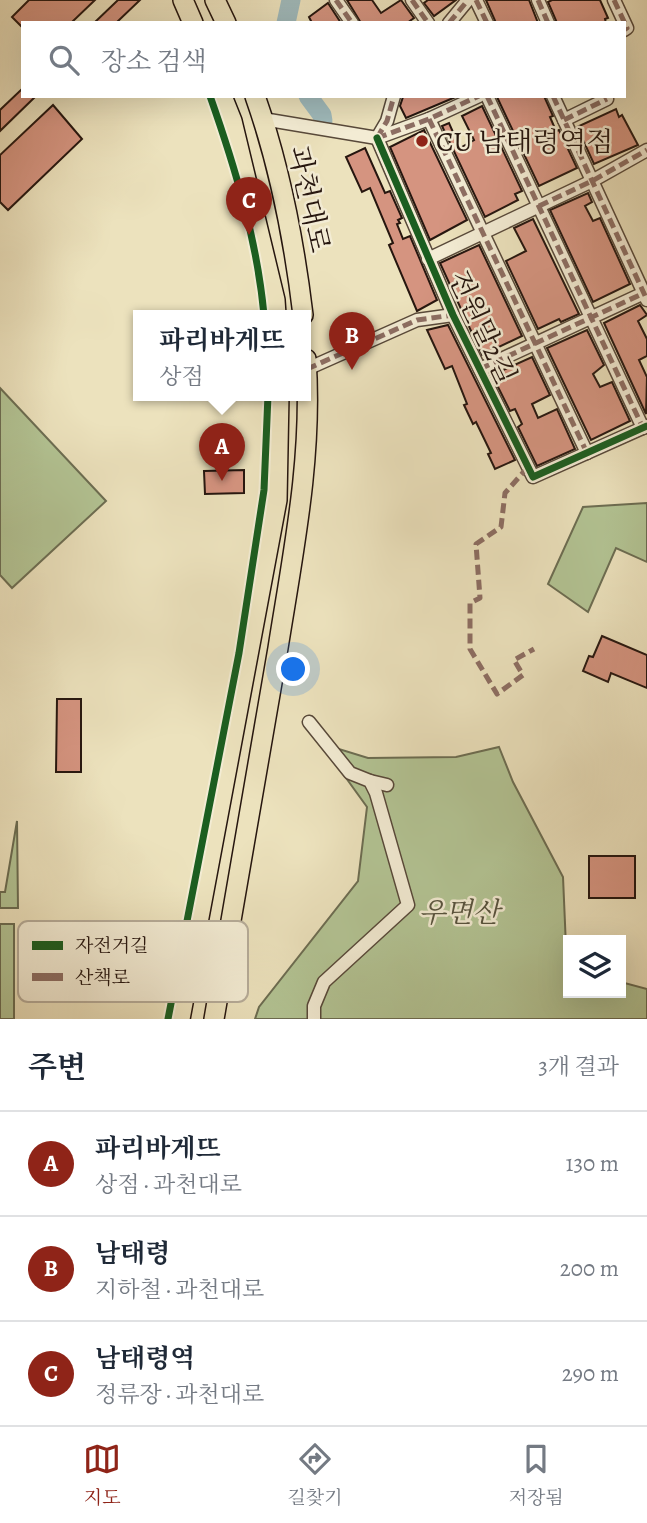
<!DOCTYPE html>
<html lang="ko">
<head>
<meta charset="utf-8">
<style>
  :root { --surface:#fff; --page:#f2f2f3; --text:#1f2937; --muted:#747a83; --line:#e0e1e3; --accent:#8f2418 }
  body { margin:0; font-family:Alegreya,"Noto Serif KR",serif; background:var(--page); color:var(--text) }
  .controls { position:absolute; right:21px; bottom:21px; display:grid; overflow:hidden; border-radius:0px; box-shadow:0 7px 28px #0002 }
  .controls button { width:63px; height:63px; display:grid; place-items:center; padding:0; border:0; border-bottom:2px solid var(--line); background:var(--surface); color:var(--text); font:35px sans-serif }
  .you { position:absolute; left:294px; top:670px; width:24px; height:24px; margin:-18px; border:5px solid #fff; border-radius:50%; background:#1a73e8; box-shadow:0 0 0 10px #1a73e833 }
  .badge { display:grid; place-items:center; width:46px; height:46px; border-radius:50%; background:var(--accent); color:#fff; font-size:23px; font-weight:700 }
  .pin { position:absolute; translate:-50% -58px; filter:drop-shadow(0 2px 4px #0008) }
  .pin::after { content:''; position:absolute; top:37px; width:24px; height:21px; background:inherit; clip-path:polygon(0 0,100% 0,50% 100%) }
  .popup { position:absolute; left:133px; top:310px; width:178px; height:91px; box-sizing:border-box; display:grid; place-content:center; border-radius:0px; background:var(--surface); filter:drop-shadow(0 2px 5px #0005); font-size:23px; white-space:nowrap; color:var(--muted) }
  .popup b { font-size:26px; color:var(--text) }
  .popup::after { content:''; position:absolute; left:50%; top:100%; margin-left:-14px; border:14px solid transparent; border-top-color:var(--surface) }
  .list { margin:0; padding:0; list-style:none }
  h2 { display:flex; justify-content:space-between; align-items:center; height:91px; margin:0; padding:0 28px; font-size:30px }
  h2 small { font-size:23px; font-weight:400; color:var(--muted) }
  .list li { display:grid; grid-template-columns:46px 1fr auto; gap:21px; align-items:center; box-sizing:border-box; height:105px; padding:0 28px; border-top:2px solid var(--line) }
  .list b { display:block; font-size:26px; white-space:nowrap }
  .list p { margin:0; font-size:23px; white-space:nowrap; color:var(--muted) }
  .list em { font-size:23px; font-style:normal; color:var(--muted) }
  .icon { flex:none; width:38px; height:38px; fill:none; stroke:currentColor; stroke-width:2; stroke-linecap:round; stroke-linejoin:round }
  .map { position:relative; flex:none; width:647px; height:1019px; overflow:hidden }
  .search { position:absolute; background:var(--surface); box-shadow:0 7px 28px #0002; left:21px; right:21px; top:21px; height:77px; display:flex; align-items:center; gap:18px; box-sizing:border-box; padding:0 24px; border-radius:0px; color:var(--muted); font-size:26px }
  .sheet { height:406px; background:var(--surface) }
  nav { display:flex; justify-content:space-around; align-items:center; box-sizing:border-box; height:98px; border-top:2px solid var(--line); background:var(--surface); font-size:19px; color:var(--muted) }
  nav a { display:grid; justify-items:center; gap:4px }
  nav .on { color:var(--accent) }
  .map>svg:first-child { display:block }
</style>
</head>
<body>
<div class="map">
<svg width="647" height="1019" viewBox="0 0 647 1019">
  <rect width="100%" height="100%" fill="#ece2bd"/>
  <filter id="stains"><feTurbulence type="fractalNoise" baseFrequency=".00286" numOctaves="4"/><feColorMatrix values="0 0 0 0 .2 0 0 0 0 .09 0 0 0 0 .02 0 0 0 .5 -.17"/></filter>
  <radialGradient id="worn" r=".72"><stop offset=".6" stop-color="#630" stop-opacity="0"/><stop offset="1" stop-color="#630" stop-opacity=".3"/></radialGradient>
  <!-- green -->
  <g fill="#b3c494" stroke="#6c6d52" stroke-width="2">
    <path d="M0 388 106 501 12 588 0 575Z"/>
    <path d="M647 503V562L616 548 588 612 548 584 583 507Z"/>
    <path d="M499 747 513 782 563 877 568 993H621V982L647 989V1019H255L259 1007 358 881 367 807 336 764 339 749 368 758 456 757Z"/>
    <path d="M17 821 18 908H0V892H5Z"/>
    <rect x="0" y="924" width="14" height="95"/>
  </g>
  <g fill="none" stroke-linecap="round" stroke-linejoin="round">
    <!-- river -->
    <g stroke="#9fbabc" stroke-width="19">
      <path d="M286 23 291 0"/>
      <path d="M308 96 322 115 323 121"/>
    </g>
  </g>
  <!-- building -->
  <g fill="#d59480" stroke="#26160f" stroke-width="2">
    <path d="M29 0H95L71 23H23V28L12 17Z"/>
    <path d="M118 0H140L116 23H94Z"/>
    <path d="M347 0H372L381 13 401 0 414 18 407 23H361Z"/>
    <path d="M428 0H456L434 16 424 3Z"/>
    <path d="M486 0H529L538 23H496Z"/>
    <path d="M552 0H600L608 18 605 19 606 23H557L548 2Z"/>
    <path d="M328 3 341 23H312L309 17Z"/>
    <path d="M23 88V96H36L0 131V110Z"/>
    <path d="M405 96H458L406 118 400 106 403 97Z"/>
    <path d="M500 96H544L553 116 550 117 556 131 559 130 577 168 539 186 497 97Z"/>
    <path d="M53 105 82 139 8 210 0 202V155Z"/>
    <path d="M482 106 522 191 515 194 518 200 485 217 442 126 449 123 460 148 474 140 462 116Z"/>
    <path d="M616 109 619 117 622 115 638 145 594 164 577 127Z"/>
    <path d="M424 130 467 220 430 240 390 147Z"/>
    <path d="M365 148 385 193 390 191 402 218 398 220 400 223 397 224 403 239 410 236 437 300 417 311 389 245 393 243 370 188 362 192 346 157Z"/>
    <path d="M588 193 592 202 585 206 593 221 600 218 630 284 593 302 550 210Z"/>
    <path d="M533 219 579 314 561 322 559 319 538 329 506 261 526 251 514 228Z"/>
    <path d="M479 245 522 336 482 355 440 263Z"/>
    <path d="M640 305 647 315 638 321 647 339V356L639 360 647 377 646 414 604 323Z"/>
    <path d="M448 325 515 460 495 469 488 454 491 453 476 422 473 424 464 405 467 404 452 366 445 369 427 330Z"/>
    <path d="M587 330 604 365 593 374 600 387 612 382 630 421 591 440 547 348Z"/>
    <path d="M532 357 550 395 532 404 538 418 557 409 575 449 537 466 518 427 522 424 515 409 510 411 492 375Z"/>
    <path d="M244 470V493L205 494 204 471Z"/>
    <path d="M602 636 647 655V688L611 673 608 682 583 671 589 656 593 657Z"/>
    <path d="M57 699H81V772H56Z"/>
    <rect x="589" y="856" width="46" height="42"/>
  </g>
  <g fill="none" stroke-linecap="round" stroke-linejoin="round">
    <!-- minor casing -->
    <g stroke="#58493a" stroke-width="15">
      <g id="minor">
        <path d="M336 0 352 23"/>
        <path d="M412 0 428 23"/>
        <path d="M476 0 487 23"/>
        <path d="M538 0 548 23"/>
        <path d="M614 0 627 28 624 30"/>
        <path d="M449 23 468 0"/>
        <path d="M487 96 643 428"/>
        <path d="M553 96 647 300"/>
        <path d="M263 119 377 138 429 119 479 96"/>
        <path d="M429 119 587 453"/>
        <path d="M564 120 607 99"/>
        <path d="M377 138 453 315 533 477 647 426"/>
        <path d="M377 138 387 121 394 96"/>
        <path d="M428 259 592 181 647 150"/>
        <path d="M307 369 417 320 453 315"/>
        <path d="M480 369 644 293"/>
        <path d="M309 722 350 773 370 781 376 793 408 905 324 982 314 1006V1019"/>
        <path d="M370 781 387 785"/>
      </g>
    </g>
    <!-- primary casing -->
    <g stroke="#26160f" stroke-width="22">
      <g id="primary">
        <path d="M183 0 193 23"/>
        <path d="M215 0 226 23"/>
        <path d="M222 96 232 121 275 300 276 315"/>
        <path d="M255 96C280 167 294 240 303 315"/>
        <path d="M180 1019 277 500 279 395"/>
        <path d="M214 1019C235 895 257 772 278 648 293 553 313 456 306 359"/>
      </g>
    </g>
    <!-- minor -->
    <use href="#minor" stroke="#f3ecd4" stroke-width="12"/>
    <!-- primary -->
    <use href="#primary" stroke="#ece2bd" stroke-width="19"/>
    <!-- quiet -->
    <g stroke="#8d6e63" stroke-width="5" stroke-dasharray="10 5" stroke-linecap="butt">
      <path d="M336 0 352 23"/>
      <path d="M412 0 428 23"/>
      <path d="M476 0 487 23"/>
      <path d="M538 0 548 23"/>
      <path d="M614 0 627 28 624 30"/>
      <path d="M449 23 468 0"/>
      <path d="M487 96 643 428"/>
      <path d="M553 96 647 300"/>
      <path d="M429 119 587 453"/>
      <path d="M564 120 607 99"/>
      <path d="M377 138 429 119 479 96"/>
      <path d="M377 138 387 121 394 96"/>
      <path d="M539 206 592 181 647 150"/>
      <path d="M307 369 417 320 453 315"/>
      <path d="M480 369 644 293"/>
      <path d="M528 467 505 493 501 527 476 544 480 598 470 603V649L497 694 523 675 514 660 534 649"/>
    </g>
    <!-- cycleway casing -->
    <g stroke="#f3ecd4" stroke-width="11">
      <g id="cycleway">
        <path d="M210 96C235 167 257 240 264 315"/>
        <path d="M377 138 453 315 533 477 647 426"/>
        <path d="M168 1019 239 653 264 490 268 395"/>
      </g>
    </g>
    <!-- cycleway -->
    <use href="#cycleway" stroke="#1b5e20" stroke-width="7"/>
  </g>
  <!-- markers -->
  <circle fill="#8f2418" stroke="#f3ecd4" stroke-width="2.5" cx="422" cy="141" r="7"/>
  <g text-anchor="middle" stroke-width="5" stroke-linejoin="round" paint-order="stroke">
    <!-- poi labels -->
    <g font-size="28" fill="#26160f" stroke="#f3ecd4" text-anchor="start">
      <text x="436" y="151">CU 남태령역점</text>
    </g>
    <!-- street labels -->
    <g font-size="28" fill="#26160f" stroke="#f3ecd4">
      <text transform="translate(310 199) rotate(78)" y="10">과천대로</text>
      <text transform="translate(483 327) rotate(65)" y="10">전원말2길</text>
    </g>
    <!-- park labels -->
    <g font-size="28" font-style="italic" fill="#57533e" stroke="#f3ecd4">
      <text x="459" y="922">우면산</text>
    </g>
  </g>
  <!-- legend -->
  <rect x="18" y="921" width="230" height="81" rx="10" fill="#f3ecd4" stroke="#b6ac99" stroke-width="2"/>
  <rect x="32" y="941" width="31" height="9" fill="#1b5e20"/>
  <rect x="32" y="973" width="31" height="8" fill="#8d6e63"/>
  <g font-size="19" fill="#26160f">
    <text x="75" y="952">자전거길</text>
    <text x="75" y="984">산책로</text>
  </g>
  <rect width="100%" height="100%" filter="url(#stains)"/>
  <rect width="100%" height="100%" fill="url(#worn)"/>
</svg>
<div class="controls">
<button><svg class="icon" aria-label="layers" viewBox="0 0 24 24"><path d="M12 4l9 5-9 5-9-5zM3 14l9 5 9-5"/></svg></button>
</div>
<div class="you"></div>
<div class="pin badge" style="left:222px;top:481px">A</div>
<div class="popup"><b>파리바게뜨</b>상점</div>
<div class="pin badge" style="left:352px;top:370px">B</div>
<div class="pin badge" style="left:249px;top:235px">C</div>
<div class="search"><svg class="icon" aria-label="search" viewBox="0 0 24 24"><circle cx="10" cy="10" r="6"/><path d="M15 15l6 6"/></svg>장소 검색</div>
</div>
<section class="sheet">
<h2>주변<small>3개 결과</small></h2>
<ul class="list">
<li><span class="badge">A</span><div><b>파리바게뜨</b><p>상점 · 과천대로</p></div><em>130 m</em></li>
<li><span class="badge">B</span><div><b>남태령</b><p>지하철 · 과천대로</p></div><em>200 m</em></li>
<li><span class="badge">C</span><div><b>남태령역</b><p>정류장 · 과천대로</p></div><em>290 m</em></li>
</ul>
</section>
<nav>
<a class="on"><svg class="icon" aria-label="map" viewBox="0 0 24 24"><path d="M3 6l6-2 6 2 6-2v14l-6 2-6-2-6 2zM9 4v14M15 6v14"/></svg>지도</a>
<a><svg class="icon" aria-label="directions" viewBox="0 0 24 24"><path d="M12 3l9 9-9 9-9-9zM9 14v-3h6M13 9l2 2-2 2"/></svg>길찾기</a>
<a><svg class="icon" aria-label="saved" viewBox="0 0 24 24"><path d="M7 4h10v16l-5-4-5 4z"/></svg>저장됨</a>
</nav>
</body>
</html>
